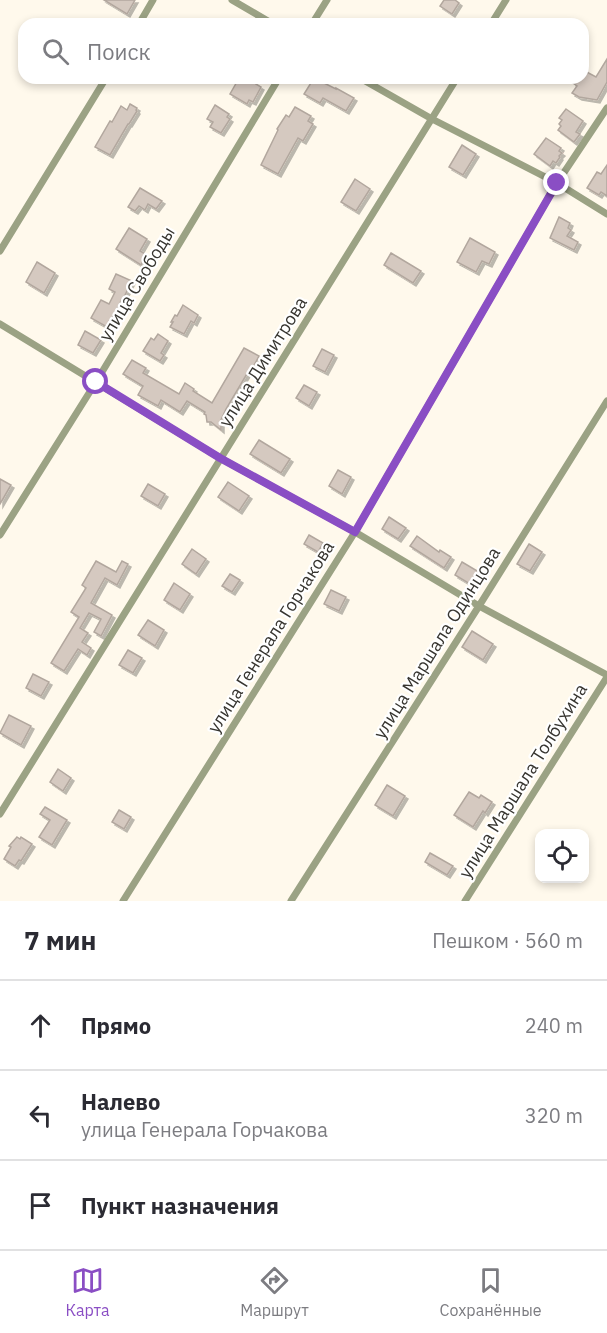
<!DOCTYPE html>
<html lang="ru">
<head>
<meta charset="utf-8">
<style>
  :root { --surface:#fff; --page:#f2f2f3; --text:#2b2b33; --muted:#7c7c81; --line:#e1e1e2; --accent:#8a4ec4 }
  body { margin:0; font-family:"IBM Plex Sans",sans-serif; background:var(--page); color:var(--text) }
  .controls { position:absolute; right:18px; bottom:18px; display:grid; overflow:hidden; border-radius:12px; box-shadow:0 3px 9px #0003 }
  .controls button { width:54px; height:54px; display:grid; place-items:center; padding:0; border:0; border-bottom:2px solid var(--line); background:var(--surface); color:var(--text); font:30px sans-serif }
  .stop { position:absolute; width:18px; height:18px; margin:-14px; border:4px solid #8a4ec4; border-radius:50%; background:#fff }
  .stop.end { background:#8a4ec4; border-color:#fff; box-shadow:0 2px 6px #0008 }
  .list { margin:0; padding:0; list-style:none }
  h2 { display:flex; justify-content:space-between; align-items:center; height:78px; margin:0; padding:0 24px; font-size:26px }
  h2 small { font-size:20px; font-weight:400; color:var(--muted) }
  .list li { display:grid; grid-template-columns:39px 1fr auto; gap:18px; align-items:center; box-sizing:border-box; height:90px; padding:0 24px; border-top:2px solid var(--line) }
  .list b { display:block; font-size:22px; white-space:nowrap }
  .list p { margin:0; font-size:20px; white-space:nowrap; color:var(--muted) }
  .list em { font-size:20px; font-style:normal; color:var(--muted) }
  .icon { flex:none; width:33px; height:33px; fill:none; stroke:currentColor; stroke-width:2; stroke-linecap:round; stroke-linejoin:round }
  .map { position:relative; flex:none; width:607px; height:901px; overflow:hidden }
  .search { position:absolute; background:var(--surface); box-shadow:0 3px 9px #0003; left:18px; right:18px; top:18px; height:66px; display:flex; align-items:center; gap:15px; box-sizing:border-box; padding:0 21px; border-radius:18px; color:var(--muted); font-size:22px }
  .sheet { height:348px; background:var(--surface) }
  nav { display:flex; justify-content:space-around; align-items:center; box-sizing:border-box; height:84px; border-top:2px solid var(--line); background:var(--surface); font-size:16px; color:var(--muted) }
  nav a { display:grid; justify-items:center; gap:3px }
  nav .on { color:var(--accent) }
  .map>svg:first-child { display:block }
</style>
</head>
<body>
<div class="map">
<svg width="607" height="901" viewBox="0 0 607 901">
  <defs>
    <filter id="shadow"><feDropShadow dx="3" dy="3" stdDeviation="0" flood-color="#0004"/></filter>
  </defs>
  <rect width="100%" height="100%" fill="#fff9ec"/>
  <!-- building -->
  <g fill="#d5c9c0" stroke="#b2a79e" stroke-width="1.5" filter="url(#shadow)">
    <path d="M104 0H135L127 14Z"/>
    <path d="M444 0H455L459 3 452 14 440 6Z"/>
    <path d="M607 59V82L597 100 579 97 572 93 577 86 573 83 576 78H583V70L596 77Z"/>
    <path d="M246 78 261 87 253 102 249 100 247 104 230 94 238 80 243 83Z"/>
    <path d="M314 78 336 89V88L354 98 346 111 323 98 320 103 304 94Z"/>
    <path d="M130 104 137 108 136 110 137 111 129 124H128L110 155 95 147 110 121 112 122 121 106 127 110Z"/>
    <path d="M215 105 229 114 227 117 230 119 221 133 210 127 213 122 207 119Z"/>
    <path d="M295 107 311 116 308 121 313 124 303 141 298 138 278 174 261 165 278 130 277 129 286 115 289 117Z"/>
    <path d="M566 109 583 121 576 132 580 134 574 142 558 130 561 126 559 124 562 120 559 118Z"/>
    <path d="M546 138 561 148 559 151 562 153 559 156 560 157 556 163 553 161 550 166 534 154Z"/>
    <path d="M462 145 476 154 463 175 449 167Z"/>
    <path d="M607 165V196L601 192 599 195 587 188 597 172 601 174Z"/>
    <path d="M355 179 370 189 356 211 341 202Z"/>
    <path d="M140 188 162 201 156 209 148 204 145 210 139 206 135 211 128 207Z"/>
    <path d="M559 217 570 223 568 228 571 230 567 236 578 242 574 250 550 238Z"/>
    <path d="M129 228 147 239 140 251 147 255 141 265 116 249Z"/>
    <path d="M470 238 495 252 489 264 482 261 476 272 457 262Z"/>
    <path d="M391 253 421 271 413 283 384 265Z"/>
    <path d="M37 262 55 273 44 293 26 282Z"/>
    <path d="M116 274 132 281 123 299H122L107 327 91 318 101 300 109 304 115 292 109 289Z"/>
    <path d="M183 305 198 315 194 323 191 321 184 334 170 327 173 322H171L175 315 177 316Z"/>
    <path d="M85 331 101 340 93 353 78 345Z"/>
    <path d="M158 334 168 341 161 353 164 355 160 361 143 351 151 338 154 340Z"/>
    <path d="M244 348 259 356 250 373 248 372 226 409 221 420V430L211 422H207L206 415 204 414 205 412 187 401 180 412 161 400 158 406 138 395 143 386 123 374 132 360 146 368 143 373 179 394 185 383 194 389 193 391 212 403Z"/>
    <path d="M322 349 334 355 325 372 313 366Z"/>
    <path d="M304 385 317 392 309 406 296 398Z"/>
    <path d="M259 440 290 459 281 473 250 454Z"/>
    <path d="M338 470 351 477 342 494 329 486Z"/>
    <path d="M0 479 11 485 0 504Z"/>
    <path d="M228 482 249 496 239 511 218 497Z"/>
    <path d="M148 484 165 494 158 506 141 496Z"/>
    <path d="M389 517 406 528 398 539 382 529Z"/>
    <path d="M309 535 323 543 318 552 304 544Z"/>
    <path d="M417 536 439 552 440 550 451 557 444 568 410 546Z"/>
    <path d="M529 544 542 552 530 571 517 564Z"/>
    <path d="M192 549 206 559 196 574 182 564Z"/>
    <path d="M96 561 116 572 122 561 128 564 117 585 105 578 91 603 112 615 101 636 94 632 101 619 89 613 80 628 88 633 82 642 91 648 87 655 78 649 64 671 51 663 79 617 71 612 86 588 82 585Z"/>
    <path d="M462 562 479 572 478 574 481 576 475 587 455 575Z"/>
    <path d="M230 574 240 580 232 592 222 586Z"/>
    <path d="M174 583 190 594 180 610 164 600Z"/>
    <path d="M331 590 346 597 339 611 324 604Z"/>
    <path d="M148 620 164 630 155 646 138 635Z"/>
    <path d="M472 631 493 644 483 660 462 647Z"/>
    <path d="M128 650 142 658 133 673 119 665Z"/>
    <path d="M33 674 49 682 41 696 26 688Z"/>
    <path d="M9 715 31 726 21 745 0 733Z"/>
    <path d="M58 769 71 778 63 791 50 782Z"/>
    <path d="M387 785 405 796 393 816 375 805Z"/>
    <path d="M469 792 479 798 481 795 492 802 485 813 483 811 473 827 454 815Z"/>
    <path d="M45 807 67 820 52 845 39 837 50 820 40 814Z"/>
    <path d="M119 810 131 817 124 829 112 822Z"/>
    <path d="M17 837 20 839 21 837 32 844 21 861 19 860 15 866 4 859 11 847 9 846Z"/>
    <path d="M430 853 453 866 447 875 425 862Z"/>
  </g>
  <g fill="none" stroke-linecap="round" stroke-linejoin="round">
    <!-- street -->
    <g stroke="#9ba284" stroke-width="7">
      <path d="M232 0 273 24"/>
      <path d="M139 24 153 0"/>
      <path d="M312 24 327 0"/>
      <path d="M491 24 506 0"/>
      <path d="M360 78 432 119 557 183 607 214"/>
      <path d="M0 251 106 78"/>
      <path d="M0 324 220 458 355 532 479 606 607 675"/>
      <path d="M0 535 96 382 279 78"/>
      <path d="M0 814 457 78"/>
      <path d="M123 901 355 532 557 183 607 108"/>
      <path d="M291 901 479 606 607 401"/>
      <path d="M465 901 607 677"/>
    </g>
  </g>
  <g fill="none" stroke-linecap="round" stroke-linejoin="round">
    <!-- route -->
    <path stroke="#8a4ec4" stroke-width="8" d="M96 382 220 458 355 532 557 183"/>
  </g>
  <g text-anchor="middle" stroke-width="4.5" stroke-linejoin="round" paint-order="stroke">
    <!-- street labels -->
    <g font-size="18" fill="#373530" stroke="#fff">
      <text transform="translate(137 284) rotate(-59)" y="6">улица Свободы</text>
      <text transform="translate(263 362) rotate(-58)" y="6">улица Димитрова</text>
      <text transform="translate(271 637) rotate(-58)" y="6">улица Генерала Горчакова</text>
      <text transform="translate(437 643) rotate(-58)" y="6">улица Маршала Одинцова</text>
      <text transform="translate(523 781) rotate(-58)" y="6">улица Маршала Толбухина</text>
    </g>
  </g>
</svg>
<div class="controls">
<button><svg class="icon" aria-label="locate" viewBox="0 0 24 24"><circle cx="12" cy="12" r="6"/><path d="M12 2v4M12 18v4M2 12h4M18 12h4"/></svg></button>
</div>
<div class="stop" style="left:96px;top:382px"></div>
<div class="stop end" style="left:557px;top:183px"></div>
<div class="search"><svg class="icon" aria-label="search" viewBox="0 0 24 24"><circle cx="10" cy="10" r="6"/><path d="M15 15l6 6"/></svg>Поиск</div>
</div>
<section class="sheet">
<h2>7 мин<small>Пешком · 560 m</small></h2>
<ul class="list">
<li><svg class="icon" aria-label="ahead" viewBox="0 0 24 24"><path d="M12 20V5M6 11l6-6 6 6"/></svg><div><b>Прямо</b></div><em>240 m</em></li>
<li><svg class="icon" aria-label="left" viewBox="0 0 24 24"><path d="M17 20v-9H6M10 6l-5 5 5 5"/></svg><div><b>Налево</b><p>улица Генерала Горчакова</p></div><em>320 m</em></li>
<li><svg class="icon" aria-label="arrive" viewBox="0 0 24 24"><path d="M6 21V4h12l-3 4 3 4H6"/></svg><div><b>Пункт назначения</b></div></li>
</ul>
</section>
<nav>
<a class="on"><svg class="icon" aria-label="map" viewBox="0 0 24 24"><path d="M3 6l6-2 6 2 6-2v14l-6 2-6-2-6 2zM9 4v14M15 6v14"/></svg>Карта</a>
<a><svg class="icon" aria-label="directions" viewBox="0 0 24 24"><path d="M12 3l9 9-9 9-9-9zM9 14v-3h6M13 9l2 2-2 2"/></svg>Маршрут</a>
<a><svg class="icon" aria-label="saved" viewBox="0 0 24 24"><path d="M7 4h10v16l-5-4-5 4z"/></svg>Сохранённые</a>
</nav>
</body>
</html>
